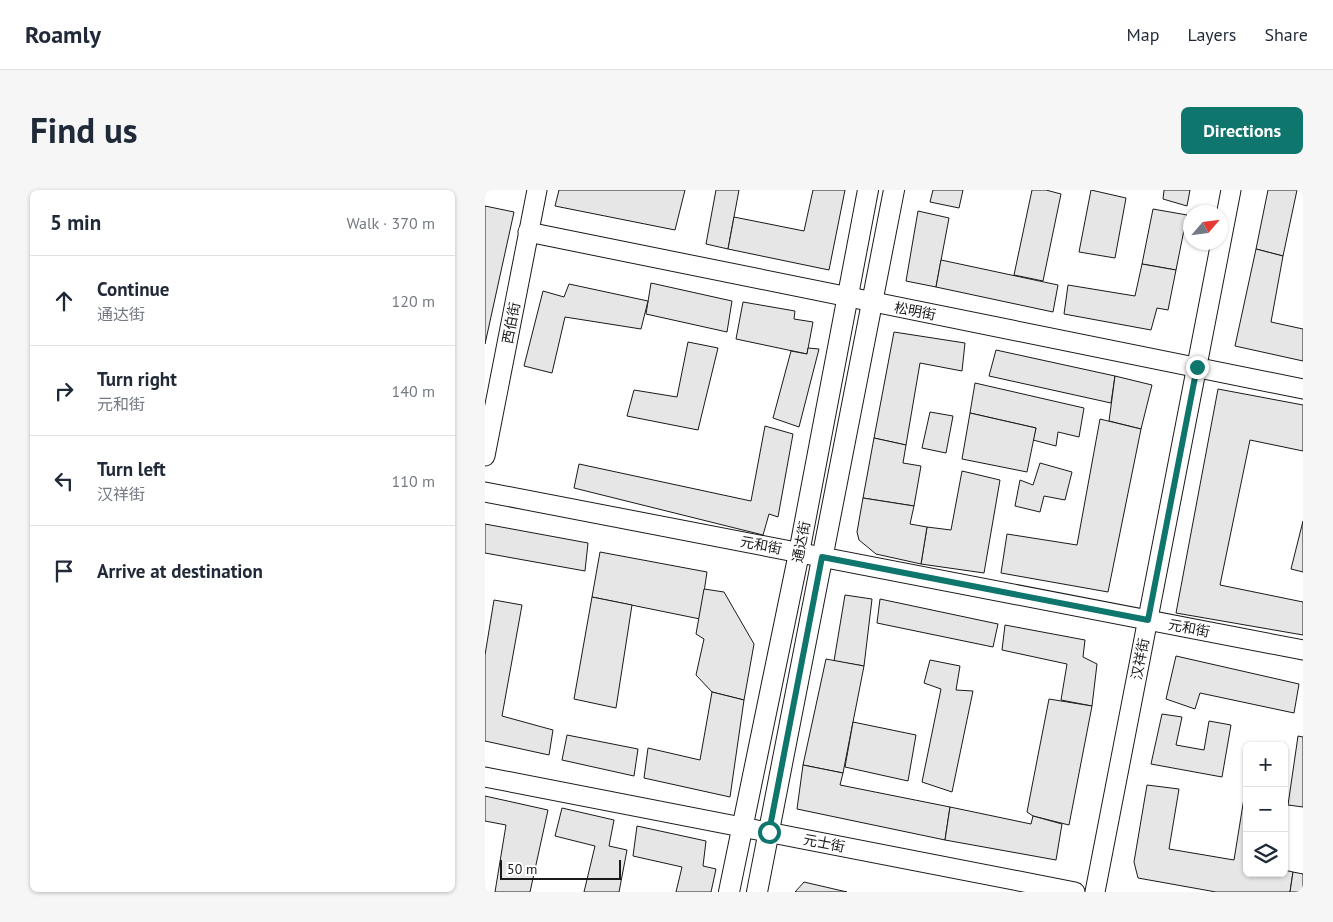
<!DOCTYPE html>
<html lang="en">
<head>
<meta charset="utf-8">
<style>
  :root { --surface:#fff; --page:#f6f6f7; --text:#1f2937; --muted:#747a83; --line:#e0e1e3; --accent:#0f766e }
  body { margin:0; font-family:"PT Sans","Noto Sans SC",sans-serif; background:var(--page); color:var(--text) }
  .controls { position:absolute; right:15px; bottom:15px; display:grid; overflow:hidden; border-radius:8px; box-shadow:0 1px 4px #0004 }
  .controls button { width:45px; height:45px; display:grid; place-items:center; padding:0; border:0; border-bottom:1px solid var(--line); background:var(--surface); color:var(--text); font:25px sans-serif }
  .compass { position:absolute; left:698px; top:15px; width:45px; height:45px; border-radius:50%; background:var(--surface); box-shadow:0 1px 4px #0004; rotate:62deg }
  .scale { position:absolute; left:15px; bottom:12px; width:121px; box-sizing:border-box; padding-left:5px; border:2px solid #1a1a1a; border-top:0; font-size:14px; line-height:18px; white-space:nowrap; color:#1a1a1a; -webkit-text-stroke:4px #fff; paint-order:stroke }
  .stop { position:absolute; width:15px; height:15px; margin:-11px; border:4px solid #0f766e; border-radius:50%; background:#fff }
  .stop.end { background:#0f766e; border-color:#fff; box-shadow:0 1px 5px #0008 }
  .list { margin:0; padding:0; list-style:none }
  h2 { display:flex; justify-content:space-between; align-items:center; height:65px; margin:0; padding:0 20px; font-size:21px }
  h2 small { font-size:16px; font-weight:400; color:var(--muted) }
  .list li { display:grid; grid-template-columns:32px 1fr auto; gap:15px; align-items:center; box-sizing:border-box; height:90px; padding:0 20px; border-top:1px solid var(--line) }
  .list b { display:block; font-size:19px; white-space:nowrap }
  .list p { margin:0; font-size:16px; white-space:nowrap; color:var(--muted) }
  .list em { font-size:16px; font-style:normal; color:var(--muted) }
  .icon { flex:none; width:28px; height:28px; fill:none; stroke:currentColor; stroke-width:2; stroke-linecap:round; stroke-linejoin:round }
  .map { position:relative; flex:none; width:818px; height:702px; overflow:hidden; border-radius:8px }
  header { display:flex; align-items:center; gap:30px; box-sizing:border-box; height:70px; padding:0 25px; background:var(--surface); border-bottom:1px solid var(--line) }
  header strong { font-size:24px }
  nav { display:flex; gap:28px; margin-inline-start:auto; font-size:18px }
  .intro { display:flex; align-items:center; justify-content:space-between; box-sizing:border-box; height:120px; padding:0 30px }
  h1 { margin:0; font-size:35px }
  .button { padding:12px 22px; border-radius:8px; background:var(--accent); color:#fff; font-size:18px; font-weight:700 }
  main { display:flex; gap:30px; padding:0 30px }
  aside { flex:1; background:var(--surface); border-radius:8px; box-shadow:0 1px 4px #0004 }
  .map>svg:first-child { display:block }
</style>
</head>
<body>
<header>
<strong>Roamly</strong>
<nav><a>Map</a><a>Layers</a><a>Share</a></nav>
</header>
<div class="intro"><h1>Find us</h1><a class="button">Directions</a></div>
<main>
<aside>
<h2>5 min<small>Walk · 370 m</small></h2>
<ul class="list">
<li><svg class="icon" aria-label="ahead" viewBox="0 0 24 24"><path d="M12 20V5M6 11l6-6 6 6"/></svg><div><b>Continue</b><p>通达街</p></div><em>120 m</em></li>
<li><svg class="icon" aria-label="right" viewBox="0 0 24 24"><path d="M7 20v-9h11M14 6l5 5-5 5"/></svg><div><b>Turn right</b><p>元和街</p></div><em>140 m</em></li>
<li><svg class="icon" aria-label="left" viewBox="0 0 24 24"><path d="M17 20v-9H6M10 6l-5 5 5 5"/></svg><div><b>Turn left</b><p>汉祥街</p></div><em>110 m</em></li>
<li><svg class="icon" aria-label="arrive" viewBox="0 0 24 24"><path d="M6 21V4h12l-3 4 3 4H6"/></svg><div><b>Arrive at destination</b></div></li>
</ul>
</aside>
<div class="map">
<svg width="818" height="702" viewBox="0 0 818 702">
  <rect width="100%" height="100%" fill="#fff"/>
  <!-- building -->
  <g fill="#e6e6e6" stroke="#1a1a1a">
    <path d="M74 0H200L190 40 70 16Z"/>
    <path d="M231 0H254L243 59 221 54Z"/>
    <path d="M328 0H360L344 80 243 59 249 27 319 41Z"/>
    <path d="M448 0H478L474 18 445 12Z"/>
    <path d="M547 0H561L576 4 558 91 529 85Z"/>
    <path d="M606 0 641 8 630 68 594 62Z"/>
    <path d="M679 0H705L702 16 678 9Z"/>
    <path d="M783 0H812L798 66 771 59Z"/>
    <path d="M0 16 29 22 0 154Z"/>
    <path d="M668 19 702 25 691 80 657 74Z"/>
    <path d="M433 21 464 28 451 97 421 91Z"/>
    <path d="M771 59 798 66 786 132 818 139V171L750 156Z"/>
    <path d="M456 70 573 95 568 122 451 97Z"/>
    <path d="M657 74 691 80 683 120 672 118 666 140 579 124 583 95 650 106Z"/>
    <path d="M166 93 247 111 242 142 161 124Z"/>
    <path d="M84 94 163 111 156 139 80 127 67 183 39 176 58 101 79 107Z"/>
    <path d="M258 112 310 121 309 129 328 132 322 164 251 149Z"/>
    <path d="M409 142 480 153 477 181 435 173 421 255 389 248Z"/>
    <path d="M203 152 233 158 213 240 142 226 149 200 192 207Z"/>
    <path d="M323 158 334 159 314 237 288 228 306 161 322 164Z"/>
    <path d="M511 160 630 186 626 213 504 186Z"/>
    <path d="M630 186 667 195 656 239 624 231Z"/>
    <path d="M490 193 599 218 594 247 573 242 571 256 548 250 551 238 485 223Z"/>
    <path d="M733 199 818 215V261L765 250 735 395 818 412V445L691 423Z"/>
    <path d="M445 222 468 226 461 263 437 258Z"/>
    <path d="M485 223 551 238 542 282 477 269Z"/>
    <path d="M615 229 656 239 623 402 516 383 522 344 592 355Z"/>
    <path d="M280 236 308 244 293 327 284 324 278 345 89 298 94 274 266 311Z"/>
    <path d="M389 248 421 255 418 273 436 276 429 316 378 308Z"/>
    <path d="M555 273 587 282 580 310 559 306 555 322 530 316 535 290 548 295Z"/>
    <path d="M477 281 515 290 499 383 436 374 442 337 466 340Z"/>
    <path d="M378 308 429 316 425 334 442 337 436 374 391 364 374 350 372 342Z"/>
    <path d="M818 331V382L806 379Z"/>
    <path d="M0 334 103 353 100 381 0 363Z"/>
    <path d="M115 362 222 382 215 429 107 407Z"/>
    <path d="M219 399 239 402 269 454 259 510 227 502 211 485 219 449 211 444Z"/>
    <path d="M360 405 387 409 379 476 349 471Z"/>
    <path d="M107 407 147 415 131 518 89 509Z"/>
    <path d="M395 409 513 434 508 457 392 433Z"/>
    <path d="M9 410 37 415 17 526 68 540 64 565 0 551V465Z"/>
    <path d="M520 435 600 450 598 467 612 474 607 516 576 510 582 474 517 460Z"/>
    <path d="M691 466 814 494 809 523 715 503 710 519 681 509Z"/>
    <path d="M341 469 379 476 358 583 318 575Z"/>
    <path d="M445 470 475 476 471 500 488 501 467 602 437 592 456 499 439 493Z"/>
    <path d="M227 502 259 510 245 607 159 588 163 558 215 570Z"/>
    <path d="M564 509 607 516 584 635 548 626 542 622Z"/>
    <path d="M677 524 697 527 691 555 719 560 724 531 746 535 737 587 666 574Z"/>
    <path d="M368 532 431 545 423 591 360 577Z"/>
    <path d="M82 545 153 559 149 586 77 570Z"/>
    <path d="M813 546 818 547V617L803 615Z"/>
    <path d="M318 575 358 583 355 595 465 617 460 650 312 619Z"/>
    <path d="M662 595 694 599 684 659 749 670 759 608 762 609V683H799V680L808 682 805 702H731L653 688 649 672Z"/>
    <path d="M0 606 63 620 45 702H10L21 635 0 631Z"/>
    <path d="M465 617 546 634 548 626 577 634 571 670 460 650Z"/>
    <path d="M77 618 129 630 124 656 142 660 134 702H99L110 656 70 646Z"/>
    <path d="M152 636 221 651 218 676 231 679 226 702H191L197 677 148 666Z"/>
    <path d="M808 682 818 684V702H805Z"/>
    <path d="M319 692 362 702H310Z"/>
  </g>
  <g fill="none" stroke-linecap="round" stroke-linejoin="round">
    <!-- tertiary casing -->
    <g stroke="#1a1a1a" stroke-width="21">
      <g id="tertiary">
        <path d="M43 42 818 199"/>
        <path d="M0 266 52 0"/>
        <path d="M0 302 818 460"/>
        <path d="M0 587 590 702"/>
        <path d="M610 702 746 0"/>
      </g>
    </g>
    <!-- secondary casing -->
    <g stroke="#1a1a1a" stroke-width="22">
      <g id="secondary">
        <path d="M244 702 314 363 383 0"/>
        <path d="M272 702 409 0"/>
      </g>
    </g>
    <!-- tertiary -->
    <use href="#tertiary" stroke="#fff" stroke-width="19"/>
    <!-- secondary -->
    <use href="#secondary" stroke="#fff" stroke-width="20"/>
  </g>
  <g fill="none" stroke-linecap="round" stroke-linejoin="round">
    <!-- route -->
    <path stroke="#0f766e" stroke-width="6" d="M284 642 337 367 663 430 712 177"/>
  </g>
  <g text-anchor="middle" stroke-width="4" stroke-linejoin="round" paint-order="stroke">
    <!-- street labels -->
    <g font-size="14" fill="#1a1a1a" stroke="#fff">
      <text transform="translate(430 121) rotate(11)" y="5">松明街</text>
      <text transform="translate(26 133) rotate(-79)" y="5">西伯街</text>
      <text transform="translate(316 352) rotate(-79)" y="5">通达街</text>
      <text transform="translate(276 355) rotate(11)" y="5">元和街</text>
      <text transform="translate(704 438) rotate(11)" y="5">元和街</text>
      <text transform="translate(655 469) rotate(-79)" y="5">汉祥街</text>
      <text transform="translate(339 653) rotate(11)" y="5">元士街</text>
    </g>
  </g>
</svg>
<div class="controls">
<button>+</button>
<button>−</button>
<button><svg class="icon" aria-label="layers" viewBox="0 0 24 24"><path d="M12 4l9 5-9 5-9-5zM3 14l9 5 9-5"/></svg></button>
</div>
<svg class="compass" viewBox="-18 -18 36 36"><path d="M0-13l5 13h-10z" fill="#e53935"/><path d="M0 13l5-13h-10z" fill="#747a83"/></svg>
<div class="scale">50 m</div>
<div class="stop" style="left:284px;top:642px"></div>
<div class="stop end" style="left:712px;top:177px"></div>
</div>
</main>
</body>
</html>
